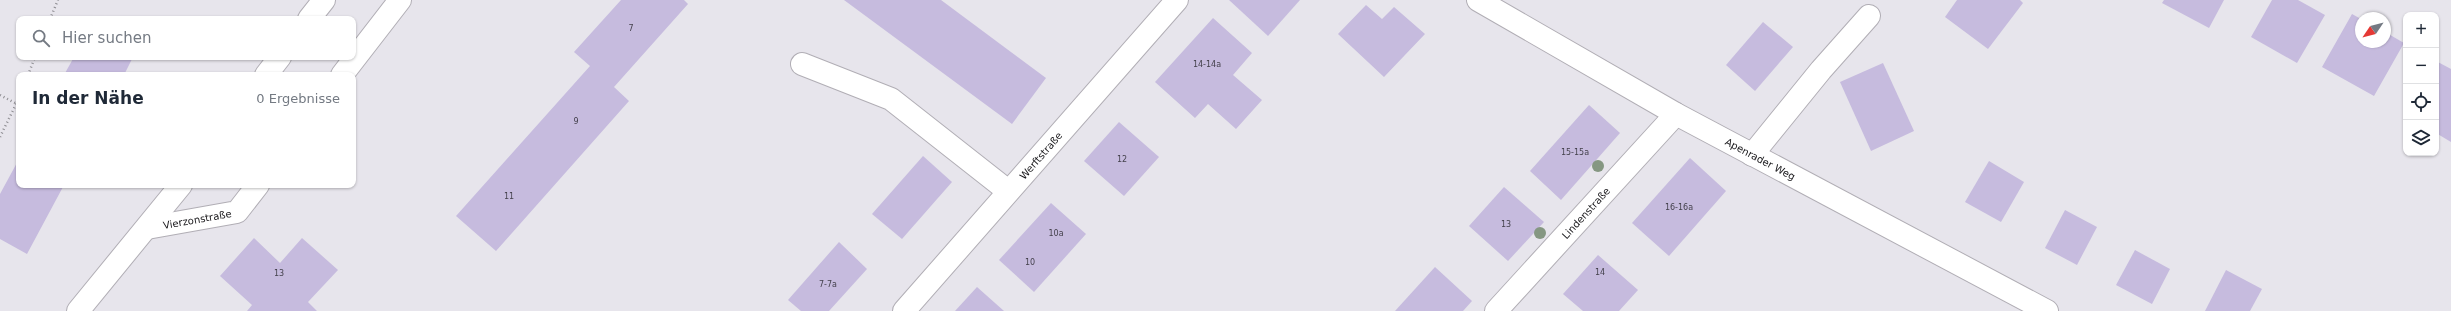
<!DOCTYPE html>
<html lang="de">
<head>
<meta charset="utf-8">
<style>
  :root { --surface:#fff; --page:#f6f6f7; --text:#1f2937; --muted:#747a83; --line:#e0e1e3 }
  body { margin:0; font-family:"DejaVu Sans",sans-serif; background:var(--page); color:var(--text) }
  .controls { position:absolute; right:12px; top:12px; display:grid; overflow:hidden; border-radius:8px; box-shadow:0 1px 3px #0004 }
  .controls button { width:36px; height:36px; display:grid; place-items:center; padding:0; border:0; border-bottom:1px solid var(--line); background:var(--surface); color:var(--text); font:20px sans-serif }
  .compass { position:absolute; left:2355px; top:12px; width:36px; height:36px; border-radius:50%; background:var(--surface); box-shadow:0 1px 3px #0004; rotate:235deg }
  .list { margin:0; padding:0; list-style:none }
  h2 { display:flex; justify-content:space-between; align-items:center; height:52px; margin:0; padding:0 16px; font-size:17px }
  h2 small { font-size:13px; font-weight:400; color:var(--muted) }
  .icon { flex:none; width:22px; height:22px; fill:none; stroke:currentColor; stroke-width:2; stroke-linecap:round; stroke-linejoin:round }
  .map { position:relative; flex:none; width:2451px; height:311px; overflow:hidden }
  .search { position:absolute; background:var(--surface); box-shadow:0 1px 3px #0004; left:16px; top:16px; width:340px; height:44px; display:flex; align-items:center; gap:10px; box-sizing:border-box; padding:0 14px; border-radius:8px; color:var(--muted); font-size:15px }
  .panel { position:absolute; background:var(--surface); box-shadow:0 1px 3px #0004; left:16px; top:72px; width:340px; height:116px; border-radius:8px }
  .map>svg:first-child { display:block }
</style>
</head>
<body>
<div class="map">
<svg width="2451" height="311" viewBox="0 0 2451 311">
  <rect width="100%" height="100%" fill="#e7e5ec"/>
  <!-- building -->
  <g fill="#c6bbde">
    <path d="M621 0H684L688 4 614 87 629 101 496 251 456 216 590 66 574 52Z"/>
    <path d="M844 0H941L1046 78 1012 124Z"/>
    <path d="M1229 0H1300L1268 36Z"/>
    <path d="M1957 0H2020L2023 3 1988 49 1945 17Z"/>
    <path d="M2164 0H2224L2209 28 2162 3Z"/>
    <path d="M2272 0H2298L2325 15 2297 63 2251 37Z"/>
    <path d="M1366 5 1382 19 1394 7 1425 34 1384 77 1338 34Z"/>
    <path d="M2352 14 2361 19V42H2385V32L2404 43 2374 96 2322 67Z"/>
    <path d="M1213 18 1252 53 1233 75 1262 100 1236 129 1208 104 1195 118 1155 82Z"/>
    <path d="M1763 22 1793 47 1755 91 1726 65Z"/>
    <path d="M74 57H133L124 75H64Z"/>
    <path d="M2436 61 2451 69V142L2436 133Z"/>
    <path d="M1883 63 1914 131 1871 151 1840 82Z"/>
    <path d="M1589 105 1620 133 1561 200 1530 171Z"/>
    <path d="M1119 122 1159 157 1124 196 1084 161Z"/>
    <path d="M923 156 952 182 902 239 872 214Z"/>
    <path d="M1690 158 1726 191 1669 256 1632 223Z"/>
    <path d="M19 159V185H64L27 254 0 239V194Z"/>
    <path d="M1989 161 2024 182 2001 222 1965 202Z"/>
    <path d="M1504 187 1544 222 1508 261 1469 226Z"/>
    <path d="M1051 203 1086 234 1034 292 999 260Z"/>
    <path d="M2065 210 2097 227 2077 265 2045 248Z"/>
    <path d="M254 238 280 263 302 238 338 270 308 302 317 311H247L252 305 220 276Z"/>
    <path d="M839 242 867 269 829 311H801L788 300Z"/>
    <path d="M2135 250 2170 269 2152 304 2116 285Z"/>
    <path d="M1598 255 1638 290 1619 311H1583L1563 294Z"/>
    <path d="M1435 267 1472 301 1463 311H1395Z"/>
    <path d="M2226 270 2262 289 2250 311H2205Z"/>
    <path d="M977 287 1004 311H955Z"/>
  </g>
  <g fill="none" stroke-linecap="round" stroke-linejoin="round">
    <!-- minor casing -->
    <g stroke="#b1aeb5" stroke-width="24">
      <g id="minor">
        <path id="s1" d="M1478 0 1676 114 2047 311"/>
        <path d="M309 19 324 0"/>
        <path d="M802 64 891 99 1008 191"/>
        <path d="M266 75 280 57"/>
        <path d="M342 75 400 0"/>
        <path d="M1752 155 1821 70 1869 16"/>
        <path id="s2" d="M147 228 237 212 258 185"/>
        <path d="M78 311 181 185"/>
        <path id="s3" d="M904 311 1177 0"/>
        <path id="s4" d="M1496 311 1676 114"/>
      </g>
    </g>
    <!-- path -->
    <g stroke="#8c8b90" stroke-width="2.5" stroke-dasharray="1 3" stroke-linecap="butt">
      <path d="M50 19 58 0"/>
      <path d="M28 75 35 57"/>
      <path d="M0 95 17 104"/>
      <path d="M0 137 19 98"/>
    </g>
    <!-- minor -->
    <use href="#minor" stroke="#fff" stroke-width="22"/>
  </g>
  <!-- trees -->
  <g fill="#859782">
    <circle cx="1598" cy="166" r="6"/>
    <circle cx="1540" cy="233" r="6"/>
  </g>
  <g text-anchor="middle" stroke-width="4" stroke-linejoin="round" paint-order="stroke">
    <!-- number labels -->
    <g font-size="8" fill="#44414c">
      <text x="631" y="31">7</text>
      <text x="1207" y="67">14-14a</text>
      <text x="576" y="124">9</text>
      <text x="1575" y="155">15-15a</text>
      <text x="1122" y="162">12</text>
      <text x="509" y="199">11</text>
      <text x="1679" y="210">16-16a</text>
      <text x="1506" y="227">13</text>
      <text x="1056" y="236">10a</text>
      <text x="1030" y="265">10</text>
      <text x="1600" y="275">14</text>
      <text x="279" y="276">13</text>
      <text x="828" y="287">7-7a</text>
    </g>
    <!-- street labels -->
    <g font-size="10" fill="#19181b" stroke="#e7e5ec">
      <text dy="4" stroke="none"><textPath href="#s3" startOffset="207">Werftstraße</textPath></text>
      <text dy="4" stroke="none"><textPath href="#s1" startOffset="324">Apenrader Weg</textPath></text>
      <text dy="4" stroke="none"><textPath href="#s4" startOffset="133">Lindenstraße</textPath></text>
      <text dy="4" stroke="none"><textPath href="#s2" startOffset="51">Vierzonstraße</textPath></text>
    </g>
  </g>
</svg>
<div class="controls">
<button>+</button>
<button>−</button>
<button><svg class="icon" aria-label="locate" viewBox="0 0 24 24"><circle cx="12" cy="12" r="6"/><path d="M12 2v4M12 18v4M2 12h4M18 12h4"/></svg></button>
<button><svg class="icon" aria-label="layers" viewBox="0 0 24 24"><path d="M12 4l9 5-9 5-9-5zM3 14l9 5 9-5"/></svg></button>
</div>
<svg class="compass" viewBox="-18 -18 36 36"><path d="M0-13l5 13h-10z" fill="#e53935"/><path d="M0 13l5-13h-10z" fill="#747a83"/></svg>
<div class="search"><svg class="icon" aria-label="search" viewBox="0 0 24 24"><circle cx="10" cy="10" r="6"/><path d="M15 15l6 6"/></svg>Hier suchen</div>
<section class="panel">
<h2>In der Nähe<small>0 Ergebnisse</small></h2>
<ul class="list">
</ul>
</section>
</div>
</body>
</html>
